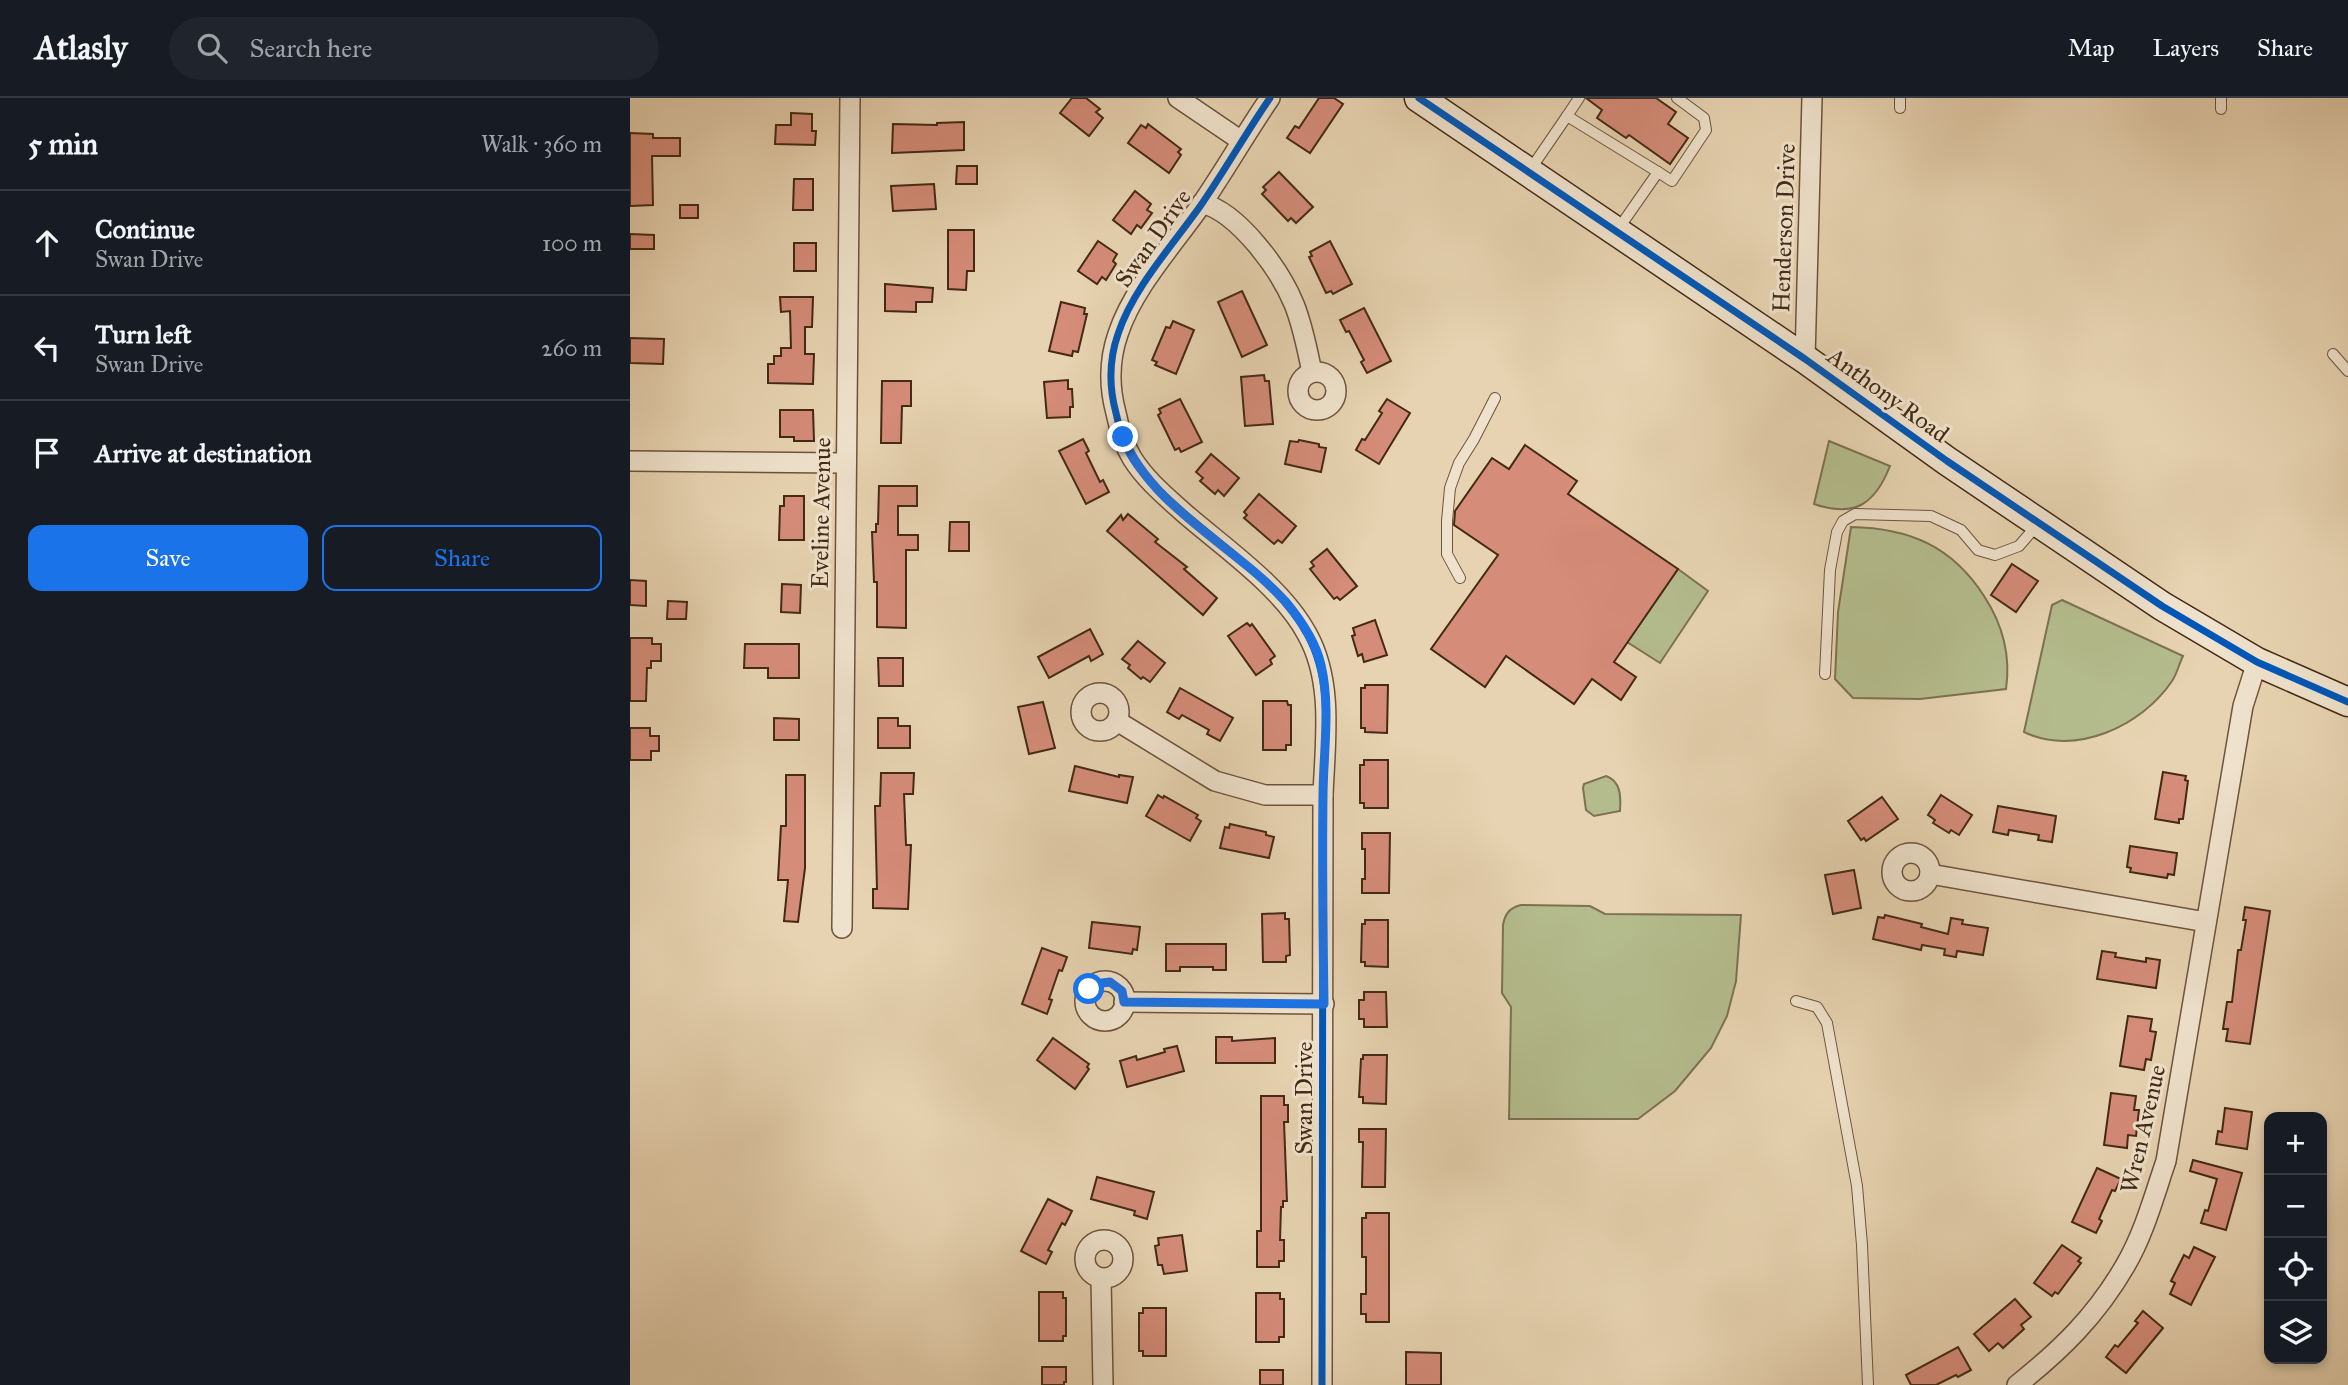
<!DOCTYPE html>
<html lang="en">
<head>
<meta charset="utf-8">
<style>
  :root { --surface:#171b24; --page:#20242c; --text:#f1f3f6; --muted:#9ea1a6; --line:#363941; --accent:#1a73e8 }
  body { margin:0; font-family:"IM FELL Great Primer",serif; background:var(--page); color:var(--text) }
  .controls { position:absolute; right:21px; bottom:21px; display:grid; overflow:hidden; border-radius:14px; box-shadow:0 4px 10px #0003 }
  .controls button { width:63px; height:63px; display:grid; place-items:center; padding:0; border:0; border-bottom:2px solid var(--line); background:var(--surface); color:var(--text); font:35px sans-serif }
  .stop { position:absolute; width:21px; height:21px; margin:-16px; border:5px solid #1a73e8; border-radius:50%; background:#fff }
  .stop.end { background:#1a73e8; border-color:#fff; box-shadow:0 2px 7px #0008 }
  .list { margin:0; padding:0; list-style:none }
  h2 { display:flex; justify-content:space-between; align-items:center; height:91px; margin:0; padding:0 28px; font-size:30px }
  h2 small { font-size:23px; font-weight:400; color:var(--muted) }
  .list li { display:grid; grid-template-columns:46px 1fr auto; gap:21px; align-items:center; box-sizing:border-box; height:105px; padding:0 28px; border-top:2px solid var(--line) }
  .list b { display:block; font-size:26px; white-space:nowrap }
  .list p { margin:0; font-size:23px; white-space:nowrap; color:var(--muted) }
  .list em { font-size:23px; font-style:normal; color:var(--muted) }
  .actions { display:flex; gap:14px; padding:21px 28px }
  .actions a { flex:1; padding:16px 0; border:2px solid var(--accent); border-radius:14px; text-align:center; font-size:24px; color:var(--accent) }
  .actions .main { background:var(--accent); color:#fff }
  .icon { flex:none; width:38px; height:38px; fill:none; stroke:currentColor; stroke-width:2; stroke-linecap:round; stroke-linejoin:round }
  .map { position:relative; flex:none; width:1718px; height:1287px; overflow:hidden }
  header { display:flex; align-items:center; gap:42px; box-sizing:border-box; height:98px; padding:0 35px; background:var(--surface); border-bottom:2px solid var(--line) }
  header strong { font-size:33px }
  nav { display:flex; gap:38px; margin-inline-start:auto; font-size:24px }
  .search { width:490px; height:63px; background:var(--page); display:flex; align-items:center; gap:18px; box-sizing:border-box; padding:0 24px; border-radius:38px; color:var(--muted); font-size:26px }
  main { display:flex }
  aside { flex:1; background:var(--surface) }
  .map>svg:first-child { display:block }
</style>
</head>
<body>
<header>
<strong>Atlasly</strong>
<div class="search"><svg class="icon" aria-label="search" viewBox="0 0 24 24"><circle cx="10" cy="10" r="6"/><path d="M15 15l6 6"/></svg>Search here</div>
<nav><a>Map</a><a>Layers</a><a>Share</a></nav>
</header>
<main>
<aside>
<h2>5 min<small>Walk · 360 m</small></h2>
<ul class="list">
<li><svg class="icon" aria-label="ahead" viewBox="0 0 24 24"><path d="M12 20V5M6 11l6-6 6 6"/></svg><div><b>Continue</b><p>Swan Drive</p></div><em>100 m</em></li>
<li><svg class="icon" aria-label="left" viewBox="0 0 24 24"><path d="M17 20v-9H6M10 6l-5 5 5 5"/></svg><div><b>Turn left</b><p>Swan Drive</p></div><em>260 m</em></li>
<li><svg class="icon" aria-label="arrive" viewBox="0 0 24 24"><path d="M6 21V4h12l-3 4 3 4H6"/></svg><div><b>Arrive at destination</b></div></li>
</ul>
<div class="actions"><a class="main">Save</a><a>Share</a></div>
</aside>
<div class="map">
<svg width="1718" height="1287" viewBox="0 0 1718 1287">
  <rect width="100%" height="100%" fill="#e7d3b1"/>
  <filter id="stains"><feTurbulence type="fractalNoise" baseFrequency=".00286" numOctaves="4"/><feColorMatrix values="0 0 0 0 .2 0 0 0 0 .09 0 0 0 0 .02 0 0 0 .5 -.17"/></filter>
  <radialGradient id="worn" r=".72"><stop offset=".6" stop-color="#630" stop-opacity="0"/><stop offset="1" stop-color="#630" stop-opacity=".3"/></radialGradient>
  <!-- green -->
  <g fill="#b4bc8d" stroke="#7c7251" stroke-width="2">
    <path d="M1199 343 1260 368C1245 406 1225 420 1184 406Z"/>
    <path d="M1221 429C1279 430 1322 448 1354 498 1373 527 1381 557 1376 591L1290 601 1223 600 1205 581 1208 514Z"/>
    <path d="M1048 471 1078 493 1030 565 997 544Z"/>
    <path d="M1432 502 1553 558C1549 566 1547 576 1542 583 1512 628 1445 659 1394 634L1422 507Z"/>
    <path d="M976 678C991 683 991 699 990 713L964 718 956 712 953 690 954 686Z"/>
    <path d="M891 807 960 808 975 816 1111 817 1106 883 1097 918 1081 950 1045 993 1008 1021H879L881 909 872 895 873 827C875 816 879 810 891 807Z"/>
  </g>
  <!-- building -->
  <g fill="#d58c79" stroke="#442915" stroke-width="2">
    <path d="M442 0H456L470 11 466 14 473 20 459 38 430 15Z"/>
    <path d="M689 0H704L713 6 680 55 657 40 665 28 669 30Z"/>
    <path d="M956 0H1026L1046 14 1038 26 1058 40 1040 66 999 37 996 40 967 20 972 12Z"/>
    <path d="M161 15 182 16V33H186L185 47 145 46 146 27H161Z"/>
    <path d="M334 24V52L262 55 263 26 307 27V25Z"/>
    <path d="M518 26 551 51 548 54 551 57 539 75 498 45 511 27 516 30Z"/>
    <path d="M0 35 23 36V40H50V58H22L23 107 0 108Z"/>
    <path d="M327 68H347V86H326Z"/>
    <path d="M649 74 683 109 666 125 661 120 658 123 632 96 636 92 633 89Z"/>
    <path d="M164 81H183V112H163Z"/>
    <path d="M304 86 306 111 263 113 261 88Z"/>
    <path d="M505 93 521 106 517 112 522 115 511 130 507 127 501 136 483 122Z"/>
    <rect x="50" y="107" width="18" height="13"/>
    <path d="M318 132H344V173H337L336 192 318 191Z"/>
    <path d="M0 136 24 137V151H0Z"/>
    <path d="M468 143 487 156 483 163 486 166 476 182 472 179 467 186 448 173Z"/>
    <path d="M700 143 722 186 703 196 701 193 696 195 679 159 682 158 680 154Z"/>
    <rect x="164" y="145" width="22" height="28"/>
    <path d="M255 186 303 190 302 204H286V214L255 213Z"/>
    <path d="M612 193 637 247 612 259 588 204Z"/>
    <path d="M150 199H183L182 229H175V256H184L183 286 138 285V266H144V258H151V250H161L160 213 151 214Z"/>
    <path d="M431 204 455 210 454 216H457L448 254 443 253 442 258 419 253Z"/>
    <path d="M734 210 761 263 737 275 731 264 734 262 719 233 716 234 710 222Z"/>
    <path d="M543 223 564 232 546 276 525 267 527 264 522 262 536 229 540 230Z"/>
    <path d="M0 240 34 241 33 266 0 265Z"/>
    <path d="M634 277 635 283H639L643 326 615 328 611 279Z"/>
    <path d="M438 282V291H442L443 309H440V319L417 320 414 284Z"/>
    <path d="M252 283H281V308H272L271 345H251Z"/>
    <path d="M550 301 572 344 551 354 549 350 545 352 528 317 531 315 529 311Z"/>
    <path d="M757 301 780 315 749 366 726 352 732 341 735 342 752 315 749 313Z"/>
    <path d="M150 312H183L184 343H164V339H150Z"/>
    <path d="M453 341 459 353 456 355 470 384 473 382 479 394 456 406 429 353Z"/>
    <path d="M669 342 689 346V349L696 350 691 374 655 366 660 343 668 344Z"/>
    <path d="M895 347 947 383 938 396 1048 471 984 564 1006 579 991 602 962 581 944 606 876 558 855 589 801 551 868 457 824 427 825 413 862 360 879 371Z"/>
    <path d="M581 356 609 380 594 398 588 392 585 396 570 383 573 380 566 374Z"/>
    <path d="M249 388H287V408H268V437H288V452H276V530L247 529V484H244L242 434H246V426H248Z"/>
    <path d="M629 396 666 428 652 445 648 442 644 446 614 420 617 417 614 414Z"/>
    <path d="M154 398H174V442H149L150 408H154Z"/>
    <path d="M498 416 528 441 525 444 557 469 554 471 587 500 573 517 477 433 491 417 493 422Z"/>
    <path d="M320 424H339V453H319Z"/>
    <path d="M697 451 727 488 710 502 707 499 704 501 680 471 684 468 681 464Z"/>
    <path d="M1382 466 1408 483 1386 514 1361 497Z"/>
    <path d="M0 482 16 483V508L0 507Z"/>
    <path d="M152 486 171 487 170 515 151 514Z"/>
    <path d="M38 503 57 504 56 521H37Z"/>
    <path d="M745 522 757 557 734 564 732 556 728 558 722 538 725 537 723 530Z"/>
    <path d="M617 525 620 528 622 526 645 558 640 562 642 566 626 577 598 538Z"/>
    <path d="M460 531 473 556 461 563 459 558 419 580 408 559Z"/>
    <path d="M0 540H22V546H31V563H21V570H17L16 603H0Z"/>
    <path d="M508 543 535 565 520 584 513 579 511 581 498 570 500 567 492 561Z"/>
    <path d="M115 546H169V580H138V570H114Z"/>
    <path d="M248 560H273V588H249Z"/>
    <path d="M735 587H758L757 635 735 634V630H731V590H735Z"/>
    <path d="M550 590 603 620 590 643 577 636 579 632 552 617 549 621 537 614Z"/>
    <path d="M633 603H657L658 607H661V647H656V652H633Z"/>
    <path d="M413 604 425 650 399 656 388 609Z"/>
    <path d="M144 620 169 621V642H144Z"/>
    <path d="M248 620H268V628H280V650H248Z"/>
    <path d="M0 630H20V638H29V653H21V662H0Z"/>
    <path d="M734 662H758V710H734V705H730V667H734Z"/>
    <path d="M445 668 489 679V677L503 679 497 705 439 693Z"/>
    <path d="M1533 674 1556 678 1555 682 1558 683 1553 721H1549V725L1525 721Z"/>
    <path d="M251 675H284L283 696H274L276 747H281L278 811 243 810V791H247L245 708H250Z"/>
    <path d="M156 677H175V770L168 824 154 823 158 782H148L151 728H156Z"/>
    <path d="M528 697 533 700 534 698 568 717 566 720 571 723 560 743 516 718Z"/>
    <path d="M1311 697 1342 717 1329 737 1321 732 1319 735 1303 725 1305 722 1298 717Z"/>
    <path d="M1252 699 1268 721 1236 743 1234 740 1231 742 1218 723Z"/>
    <path d="M1368 708 1426 718 1422 744 1408 742 1409 737 1379 732 1378 737 1363 734Z"/>
    <path d="M600 726 636 734V737L644 739 639 760 590 750 595 729 599 730Z"/>
    <path d="M732 735H760L759 795H732V781H735V751H732Z"/>
    <path d="M1500 748 1547 755 1544 777 1538 776 1537 780 1500 774 1501 770 1497 769Z"/>
    <path d="M1224 772 1231 810 1203 816 1195 777Z"/>
    <path d="M1615 809 1640 813 1620 946 1596 943 1598 931H1593L1597 904H1602L1608 852H1611L1616 822H1613Z"/>
    <path d="M655 815V821H659L660 857 656 858V864H633L632 816Z"/>
    <path d="M1255 817 1292 826 1291 829 1318 836 1321 820 1333 822 1332 826 1358 830 1353 857 1327 853 1326 859 1314 857 1315 851 1292 847 1291 852 1243 841 1248 819 1254 820Z"/>
    <path d="M735 822H758V869L735 868V864H731L732 826H735Z"/>
    <path d="M462 824 510 829 507 852 503 851 502 856 459 850Z"/>
    <path d="M536 846H596V872H583V869H550V873H536Z"/>
    <path d="M412 850 437 859 432 873 429 872 419 901 422 902 417 916 392 906Z"/>
    <path d="M1472 853 1486 855 1485 859 1516 864V860L1530 862 1526 890 1467 881Z"/>
    <path d="M734 894H756L757 929H734V921H729V902H734Z"/>
    <path d="M1498 918 1522 921 1520 933 1526 934 1521 962 1516 961 1514 972 1490 968Z"/>
    <path d="M586 939H602V943L645 940V965H586Z"/>
    <path d="M423 940 459 966 457 969 459 971 445 991 407 962Z"/>
    <path d="M547 948 554 973 497 989 490 963 506 958 507 962 535 954 534 951Z"/>
    <path d="M733 957H757L756 1006 733 1005V999H729L731 961H733Z"/>
    <path d="M1481 995 1506 998 1504 1012H1509L1506 1038 1498 1037 1497 1050 1474 1047Z"/>
    <path d="M631 998H654V1007H658V1024H654L657 1103H653V1109H651L650 1142H654V1163H649V1169H627V1133H631Z"/>
    <path d="M1595 1010 1622 1014 1617 1051 1586 1046 1588 1033 1592 1034Z"/>
    <path d="M729 1031H756L755 1089H732L733 1044H729Z"/>
    <path d="M1563 1062 1612 1075 1596 1132 1571 1125 1575 1112 1578 1113 1587 1081 1560 1073Z"/>
    <path d="M1467 1070 1491 1081 1485 1093 1482 1092 1469 1121 1472 1123 1466 1135 1442 1124Z"/>
    <path d="M467 1079 524 1094 517 1121 504 1117 505 1113 461 1101Z"/>
    <path d="M418 1101 442 1113 435 1127 432 1125 418 1152 422 1154 416 1166 391 1153Z"/>
    <path d="M736 1115H759V1224H736V1216H731V1196H736V1159H732V1120H736Z"/>
    <path d="M552 1137 557 1173 534 1176 532 1167H528L525 1148 529 1147 528 1140Z"/>
    <path d="M1432 1147 1451 1160 1448 1163 1451 1165 1428 1196 1425 1194 1422 1198 1404 1185Z"/>
    <path d="M1564 1149 1585 1159 1561 1207 1540 1196 1545 1185 1541 1183 1554 1157 1559 1160Z"/>
    <path d="M409 1194H433V1200H436V1238H433V1243H409Z"/>
    <path d="M626 1195H650V1201H654V1239H649V1244H626Z"/>
    <path d="M1385 1201 1401 1219 1391 1227 1394 1231 1373 1250 1368 1245 1359 1253 1344 1236Z"/>
    <path d="M513 1210H536V1258H513V1253H509V1215H513Z"/>
    <path d="M1513 1213 1533 1230 1496 1275 1476 1259 1485 1247 1488 1249 1508 1225 1505 1223Z"/>
    <path d="M1328 1249 1341 1272 1328 1279 1326 1277 1306 1287H1281L1276 1277Z"/>
    <path d="M776 1254 811 1255V1287H776Z"/>
    <path d="M412 1269H436V1284H434V1287H412Z"/>
    <rect x="630" y="1272" width="23" height="15"/>
  </g>
  <g fill="none" stroke-linecap="round" stroke-linejoin="round">
    <!-- lane casing -->
    <g stroke="#6d543c" stroke-width="12">
      <g id="lane">
        <path d="M949 0 937 18 1028 74"/>
        <path d="M1270 0V10"/>
        <path d="M1591 0V11"/>
        <path d="M900 72 937 18"/>
        <path d="M989 130 1028 74 1042 83 1076 32 1074 20 1047 0"/>
        <path d="M1703 256 1718 273"/>
        <path d="M830 480 817 456V423L820 390 829 365 844 341 865 300"/>
        <path d="M1195 576 1200 472 1207 434 1213 423 1225 416 1301 418 1331 432 1348 452 1365 457 1389 448 1408 426"/>
        <path d="M1166 903 1187 909 1197 925 1227 1088 1232 1147 1238 1287"/>
      </g>
    </g>
    <!-- street casing -->
    <g stroke="#6d543c" stroke-width="22">
      <g id="street">
        <path d="M548 0 610 42"/>
        <path d="M640 0C616 35 595 72 571 107 543 147 503 190 488 236 479 262 479 289 486 315 489 330 494 347 502 360 515 381 534 397 553 414 593 449 652 489 677 536 704 584 695 644 693 697L692 1287"/>
        <path d="M572 105C609 115 650 172 664 206 673 228 677 251 682 274"/>
        <path d="M1175 261 1182 0"/>
        <circle cx="687" cy="293" r="19"/>
        <path d="M0 363 216 365"/>
        <circle cx="470" cy="614" r="19"/>
        <path d="M487 623 585 683 635 697H693"/>
        <circle cx="1281" cy="774" r="19"/>
        <path d="M1300 776 1576 824"/>
        <path d="M212 830 220 0"/>
        <circle cx="475" cy="903" r="20"/>
        <path d="M494 904 694 906"/>
        <circle cx="474" cy="1161" r="19"/>
        <path d="M471 1181 473 1287"/>
        <path d="M1387 1287C1431 1252 1466 1218 1495 1168 1514 1136 1524 1098 1536 1063L1613 608 1627 564"/>
      </g>
    </g>
    <!-- secondary casing -->
    <g stroke="#442915" stroke-width="31">
      <path id="secondary" d="M789 0 1175 261 1317 363 1532 508 1627 564 1718 604"/>
    </g>
    <!-- lane -->
    <use href="#lane" stroke="#efe2cc" stroke-width="10"/>
    <!-- street -->
    <use href="#street" stroke="#efe2cc" stroke-width="19"/>
    <!-- secondary -->
    <use href="#secondary" stroke="#efe2cc" stroke-width="28"/>
    <!-- cycleway casing -->
    <g stroke="#efe2cc" stroke-width="11">
      <g id="cycleway">
        <path d="M640 0C616 35 595 72 571 107 543 147 503 190 488 236 479 262 479 289 486 315 489 330 494 347 502 360 515 381 534 397 553 414 593 449 652 489 677 536 704 584 695 644 693 697L692 1287"/>
        <path d="M789 0 1175 261 1317 363 1532 508 1627 564 1718 604"/>
      </g>
    </g>
    <!-- cycleway -->
    <use href="#cycleway" stroke="#0057b8" stroke-width="7"/>
  </g>
  <g fill="none" stroke-linecap="round" stroke-linejoin="round">
    <!-- route -->
    <path stroke="#1a73e8" stroke-width="9" d="M459 891 465 886 480 884 492 893 494 904 694 906C693 837 692 768 693 699 693 656 701 610 691 567 686 545 670 521 655 503 605 448 521 409 493 339"/>
  </g>
  <g text-anchor="middle" stroke-width="6" stroke-linejoin="round" paint-order="stroke">
    <!-- street labels -->
    <g font-size="24" fill="#442915" stroke="#efe2cc">
      <text transform="translate(1154 130) rotate(-88)" y="8">Henderson Drive</text>
      <text transform="translate(523 140) rotate(-55)" y="8">Swan Drive</text>
      <text transform="translate(1258 297) rotate(36)" y="8">Anthony Road</text>
      <text transform="translate(191 415) rotate(-89)" y="8">Eveline Avenue</text>
      <text transform="translate(674 1000) rotate(-90)" y="8">Swan Drive</text>
      <text transform="translate(1513 1031) rotate(-77)" y="8">Wren Avenue</text>
    </g>
  </g>
  <rect width="100%" height="100%" filter="url(#stains)"/>
  <rect width="100%" height="100%" fill="url(#worn)"/>
</svg>
<div class="controls">
<button>+</button>
<button>−</button>
<button><svg class="icon" aria-label="locate" viewBox="0 0 24 24"><circle cx="12" cy="12" r="6"/><path d="M12 2v4M12 18v4M2 12h4M18 12h4"/></svg></button>
<button><svg class="icon" aria-label="layers" viewBox="0 0 24 24"><path d="M12 4l9 5-9 5-9-5zM3 14l9 5 9-5"/></svg></button>
</div>
<div class="stop" style="left:459px;top:891px"></div>
<div class="stop end" style="left:493px;top:339px"></div>
</div>
</main>
</body>
</html>
